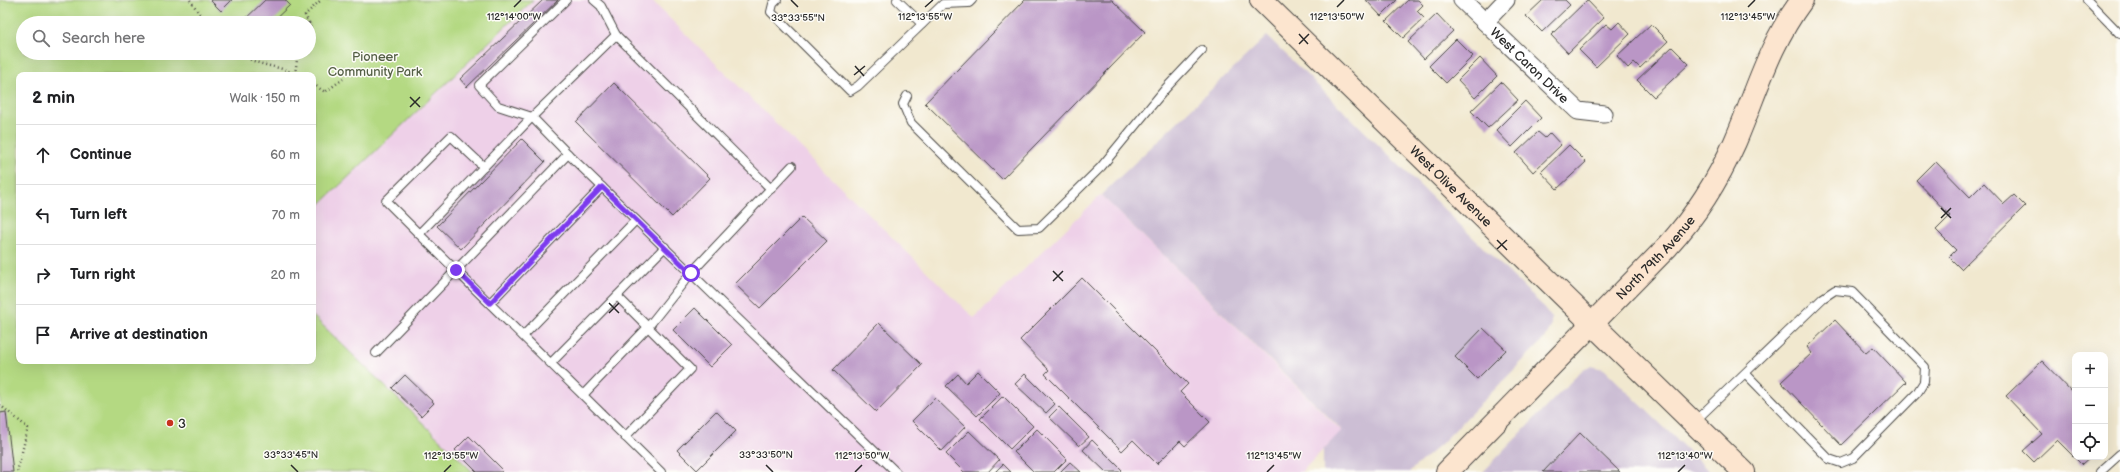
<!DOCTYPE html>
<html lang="en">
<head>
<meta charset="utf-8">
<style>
  :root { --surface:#fff; --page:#f2f2f2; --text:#202124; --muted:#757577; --line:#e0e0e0 }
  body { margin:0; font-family:"Balsamiq Sans",sans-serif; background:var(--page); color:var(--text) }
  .controls { position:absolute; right:12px; bottom:12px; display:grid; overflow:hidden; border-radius:8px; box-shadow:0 4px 16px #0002 }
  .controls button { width:36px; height:36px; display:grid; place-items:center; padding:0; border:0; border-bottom:1px solid var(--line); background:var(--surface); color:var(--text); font:20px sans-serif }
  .stop { position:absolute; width:12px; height:12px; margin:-9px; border:3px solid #7c3aed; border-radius:50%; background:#fff }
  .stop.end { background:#7c3aed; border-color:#fff; box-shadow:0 1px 4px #0008 }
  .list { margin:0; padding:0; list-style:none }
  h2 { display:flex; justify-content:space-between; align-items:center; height:52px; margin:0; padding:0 16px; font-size:17px }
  h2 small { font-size:13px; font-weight:400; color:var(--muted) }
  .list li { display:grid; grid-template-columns:26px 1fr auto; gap:12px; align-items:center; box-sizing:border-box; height:60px; padding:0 16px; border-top:1px solid var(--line) }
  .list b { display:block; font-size:15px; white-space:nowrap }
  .list em { font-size:13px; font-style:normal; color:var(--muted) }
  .icon { flex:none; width:22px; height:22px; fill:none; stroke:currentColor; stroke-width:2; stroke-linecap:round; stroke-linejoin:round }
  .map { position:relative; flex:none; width:2120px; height:472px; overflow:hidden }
  .search { position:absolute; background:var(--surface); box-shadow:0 4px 16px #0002; left:16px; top:16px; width:300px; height:44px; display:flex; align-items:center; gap:10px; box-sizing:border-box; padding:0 14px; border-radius:22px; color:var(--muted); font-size:15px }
  .panel { position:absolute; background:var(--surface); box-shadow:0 4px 16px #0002; left:16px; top:72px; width:300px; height:292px; border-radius:8px }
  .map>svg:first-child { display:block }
</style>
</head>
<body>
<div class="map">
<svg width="2120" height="472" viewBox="0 0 2120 472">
  <rect width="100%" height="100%" fill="#fdfcf7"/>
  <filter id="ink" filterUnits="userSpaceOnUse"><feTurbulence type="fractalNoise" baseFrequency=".025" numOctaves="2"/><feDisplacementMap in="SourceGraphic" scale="8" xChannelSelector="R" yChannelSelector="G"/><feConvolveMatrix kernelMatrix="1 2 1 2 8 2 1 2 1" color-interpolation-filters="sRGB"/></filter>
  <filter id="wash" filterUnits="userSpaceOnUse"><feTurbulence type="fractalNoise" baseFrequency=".012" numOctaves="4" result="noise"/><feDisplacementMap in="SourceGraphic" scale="16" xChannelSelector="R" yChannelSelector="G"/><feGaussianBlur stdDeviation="0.9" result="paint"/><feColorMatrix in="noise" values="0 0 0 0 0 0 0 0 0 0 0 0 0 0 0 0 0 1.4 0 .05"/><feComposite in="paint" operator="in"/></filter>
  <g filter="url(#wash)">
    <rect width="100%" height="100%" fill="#f1e8cf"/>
    <!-- built -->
    <path fill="#eed0e8" d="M533 0H651L974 318 1101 195 1342 431 1301 472H473L313 316V211Z"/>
    <!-- industrial -->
    <g fill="#ccbed4">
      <path d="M1267 36 1544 307 1551 318V327L1545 338 1441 444 1409 472H1323V450L1342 430 1101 195Z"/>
      <path d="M1590 366 1604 369 1710 472H1483L1583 369Z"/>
    </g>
    <!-- green -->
    <path fill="#b4d982" stroke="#708256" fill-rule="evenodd" d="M0 0H533L313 211V75H19V361H313V316L473 472H0ZM23 23H309V53H23Z"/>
    <g id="blocks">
      <!-- building -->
      <g fill="#ba96c6">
        <path d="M210 0H232L221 11Z"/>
        <path d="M265 0H285L290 5 271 23H241Z"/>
        <path d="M543 0H558L467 87 460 79Z"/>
        <path d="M1025 0H1112L1145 32 1002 179 925 103Z"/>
        <path d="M1366 0H1397L1381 16Z"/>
        <path d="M1408 0H1418L1423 5 1417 11 1424 18 1403 38 1386 21Z"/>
        <path d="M1543 0H1565L1570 5 1542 32 1526 16Z"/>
        <path d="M1587 0 1604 18 1568 53 1551 35Z"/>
        <path d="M1437 14 1453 31 1424 59 1408 42Z"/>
        <path d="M1619 22 1630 34 1596 67 1579 50 1606 24 1612 29Z"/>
        <path d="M1651 24 1668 41 1640 68 1634 62 1628 68 1617 56Z"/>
        <path d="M1456 39 1473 56 1446 83 1429 66Z"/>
        <path d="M1672 47 1689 64 1654 97 1637 80Z"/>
        <path d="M1480 58 1497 76 1475 98 1458 80Z"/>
        <path d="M1501 82 1518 100 1488 128 1471 111Z"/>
        <path d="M614 83 710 178 672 217 576 122Z"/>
        <path d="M1525 101 1541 118 1512 147 1496 130Z"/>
        <path d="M1538 132 1545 138 1550 133 1561 145 1533 172 1516 153Z"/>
        <path d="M522 139 545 162 461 249 437 226Z"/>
        <path d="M1569 145 1586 162 1557 189 1541 172Z"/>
        <path d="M1935 161 1970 197 1984 183 2004 204 2014 195 2025 206 1961 269 1949 257 1956 250 1936 230 1950 216 1916 180Z"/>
        <path d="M802 217 827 241 760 308 735 284Z"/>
        <path d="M1082 278 1188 384 1180 392 1210 422 1185 446 1180 441 1157 464 1133 440 1122 451 1045 374 1049 370 1020 340Z"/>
        <path d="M695 308 732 345 710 367 673 330Z"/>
        <path d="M1835 320 1866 353 1873 347 1906 382 1841 445 1781 382 1812 353 1807 347Z"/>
        <path d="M879 323 922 365 876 412 833 370Z"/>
        <path d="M1483 328 1506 350 1477 379 1455 357Z"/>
        <path d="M2042 361 2075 395V457H2091L2082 465 2057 440 2034 462 2023 451 2042 434 2006 396Z"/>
        <path d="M978 371 1000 393 977 416 946 386 958 374 966 383Z"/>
        <path d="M1025 374 1055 404 1046 413 1015 384Z"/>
        <path d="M405 375 434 403 421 416 392 388Z"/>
        <path d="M1003 396 1033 426 1010 449 980 419Z"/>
        <path d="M935 398 965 427 942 451 912 421Z"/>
        <path d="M1059 407 1089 437 1079 446 1049 417Z"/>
        <path d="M716 411 736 431 697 470 677 450Z"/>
        <path d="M6 412 13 472H0V413Z"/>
        <path d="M1037 429 1067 459 1054 472H1034L1014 452Z"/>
        <path d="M969 431 999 460 988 472H964L946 454Z"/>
        <path d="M1580 433 1620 472H1543Z"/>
        <path d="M469 436 503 470 501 472H477L455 450Z"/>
        <path d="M1092 440 1122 470 1120 472H1106L1083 450Z"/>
        <path d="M1070 462 1081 472H1060Z"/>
        <path d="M1003 464 1011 472H995Z"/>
      </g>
    </g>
  </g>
  <g filter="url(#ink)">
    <use href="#blocks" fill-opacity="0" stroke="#494744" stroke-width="1"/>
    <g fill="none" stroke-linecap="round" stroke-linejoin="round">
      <!-- lane casing -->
      <g stroke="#494744" stroke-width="10">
        <g id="lane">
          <path d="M566 0 479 85 498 106 532 117 419 234 661 472"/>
          <path d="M594 0 601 6 616 35"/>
          <path d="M777 0 773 4 771 12 850 91 858 86 943 4 969 3 972 0"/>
          <path d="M897 0 922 24"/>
          <path d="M2087 0 2120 34"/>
          <path d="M907 96 903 104 911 123 1018 229 1039 228 1101 167 1166 88 1202 50"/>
          <path d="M568 154 532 117 616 35 771 189"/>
          <path d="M419 234 386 201 451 136 484 167"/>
          <path d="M617 296 690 369 625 437"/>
          <path d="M490 303 602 187"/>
          <path d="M523 336 636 220"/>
          <path d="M376 353 568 154 896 472"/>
          <path d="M551 363 665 247"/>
          <path d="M583 395 648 327 691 273 792 166"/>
          <path d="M1694 422 1745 373 1829 459 1841 463 1853 458 1917 393 1924 382 1925 367 1852 292 1835 290 1823 298 1745 373"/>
          <path d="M2100 472 2120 454"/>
        </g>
      </g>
      <!-- street casing -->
      <g stroke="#494744" stroke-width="19">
        <g id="street">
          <path id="s1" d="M1462 0 1578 111 1604 114"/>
          <path d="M1485 22 1506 0"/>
        </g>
      </g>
      <!-- secondary casing -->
      <g stroke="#494744" stroke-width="24">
        <g id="secondary">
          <path id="s2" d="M1261 0 1744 472"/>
          <path id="s3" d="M1447 472 1668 246C1696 215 1718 180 1735 142 1757 91 1768 46 1802 0"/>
        </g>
      </g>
      <!-- path -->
      <g stroke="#494744" stroke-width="2.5" stroke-dasharray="1 3" stroke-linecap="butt">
        <path d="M190 0 206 23"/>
        <path d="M309 23 305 15 321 0"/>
        <path d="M309 23 311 26 309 29"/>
        <path d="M240 53C259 68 277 64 297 75"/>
        <path d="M295 74 298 53"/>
        <path d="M313 84 325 92 343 79"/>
        <path d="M0 405 28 428 17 472"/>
      </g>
      <!-- lane -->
      <use href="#lane" stroke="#fff" stroke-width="8"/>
      <!-- street -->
      <use href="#street" stroke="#fff" stroke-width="17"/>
      <!-- secondary -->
      <use href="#secondary" stroke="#fce5cf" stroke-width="22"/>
    </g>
  </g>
  <g fill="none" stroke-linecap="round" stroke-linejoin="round" filter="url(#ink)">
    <!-- route -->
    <path stroke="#7c3aed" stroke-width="5" d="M456 270 490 303 602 187 691 273"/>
  </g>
  <!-- ticks -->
  <path fill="none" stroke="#2b2b2b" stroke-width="1.5" d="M791 0 798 7M514 7 521 0M925 7 933 0M1337 7 1344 0M1748 7 1755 0M1299 34 1308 44M1299 44 1309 34M855 66 864 76M854 75 865 66M410 97 420 107M410 107 420 97M1941 208 1951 218M1941 218 1951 208M1497 240 1507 250M1497 249 1507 240M1053 271 1063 281M1053 281 1063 271M609 303 619 313M609 313 619 303M291 465 298 472M766 465 773 472M444 472 451 465M855 472 862 465M1267 472 1274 465M1678 472 1685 465"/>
  <!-- markers -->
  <circle fill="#c8321e" stroke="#fdfcf7" stroke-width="1.5" cx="170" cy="423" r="4"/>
  <g text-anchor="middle" stroke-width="3" stroke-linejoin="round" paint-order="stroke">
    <!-- park labels -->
    <g font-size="13" fill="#545f45" stroke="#fdfcf7">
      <text x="375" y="61">Pioneer<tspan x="375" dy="15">Community Park</tspan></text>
    </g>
    <!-- street labels -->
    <g font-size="13" fill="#2b2b2b" stroke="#fdfcf7">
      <text dy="5" stroke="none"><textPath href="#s1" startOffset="94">West Caron Drive</textPath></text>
      <text dy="5" stroke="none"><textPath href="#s2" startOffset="266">West Olive Avenue</textPath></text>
      <text dy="5" stroke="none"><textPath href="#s3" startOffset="299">North 79th Avenue</textPath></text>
    </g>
    <!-- poi labels -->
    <g font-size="13" fill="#2b2b2b" stroke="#fdfcf7" text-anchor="start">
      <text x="178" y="428">3</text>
    </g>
  </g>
  <g font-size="10" text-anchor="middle" fill="#2b2b2b" stroke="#fdfcf7" stroke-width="3" stroke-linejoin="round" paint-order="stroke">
    <text x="514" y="20">112°14'00"W</text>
    <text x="925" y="20">112°13'55"W</text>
    <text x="1337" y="20">112°13'50"W</text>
    <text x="1748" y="20">112°13'45"W</text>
    <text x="798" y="21">33°33'55"N</text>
    <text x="291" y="458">33°33'45"N</text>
    <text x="766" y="458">33°33'50"N</text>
    <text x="451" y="459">112°13'55"W</text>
    <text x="862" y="459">112°13'50"W</text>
    <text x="1274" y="459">112°13'45"W</text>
    <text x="1685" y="459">112°13'40"W</text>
  </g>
</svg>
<div class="controls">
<button>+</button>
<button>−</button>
<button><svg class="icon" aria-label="locate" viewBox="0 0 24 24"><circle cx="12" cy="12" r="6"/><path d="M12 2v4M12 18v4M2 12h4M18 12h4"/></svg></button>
</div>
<div class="stop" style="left:691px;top:273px"></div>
<div class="stop end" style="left:456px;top:270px"></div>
<div class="search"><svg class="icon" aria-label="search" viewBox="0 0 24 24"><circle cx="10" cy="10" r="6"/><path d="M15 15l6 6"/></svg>Search here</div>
<section class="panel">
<h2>2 min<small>Walk · 150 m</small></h2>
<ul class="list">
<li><svg class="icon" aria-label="ahead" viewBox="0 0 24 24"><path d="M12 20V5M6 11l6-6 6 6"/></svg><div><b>Continue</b></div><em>60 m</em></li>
<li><svg class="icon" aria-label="left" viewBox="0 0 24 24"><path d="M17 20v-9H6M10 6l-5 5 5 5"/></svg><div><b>Turn left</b></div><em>70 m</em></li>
<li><svg class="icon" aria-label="right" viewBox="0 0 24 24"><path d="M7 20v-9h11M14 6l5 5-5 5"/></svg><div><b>Turn right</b></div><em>20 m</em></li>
<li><svg class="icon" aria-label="arrive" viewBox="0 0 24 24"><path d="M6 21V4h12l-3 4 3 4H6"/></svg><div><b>Arrive at destination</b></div></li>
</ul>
</section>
</div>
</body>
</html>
